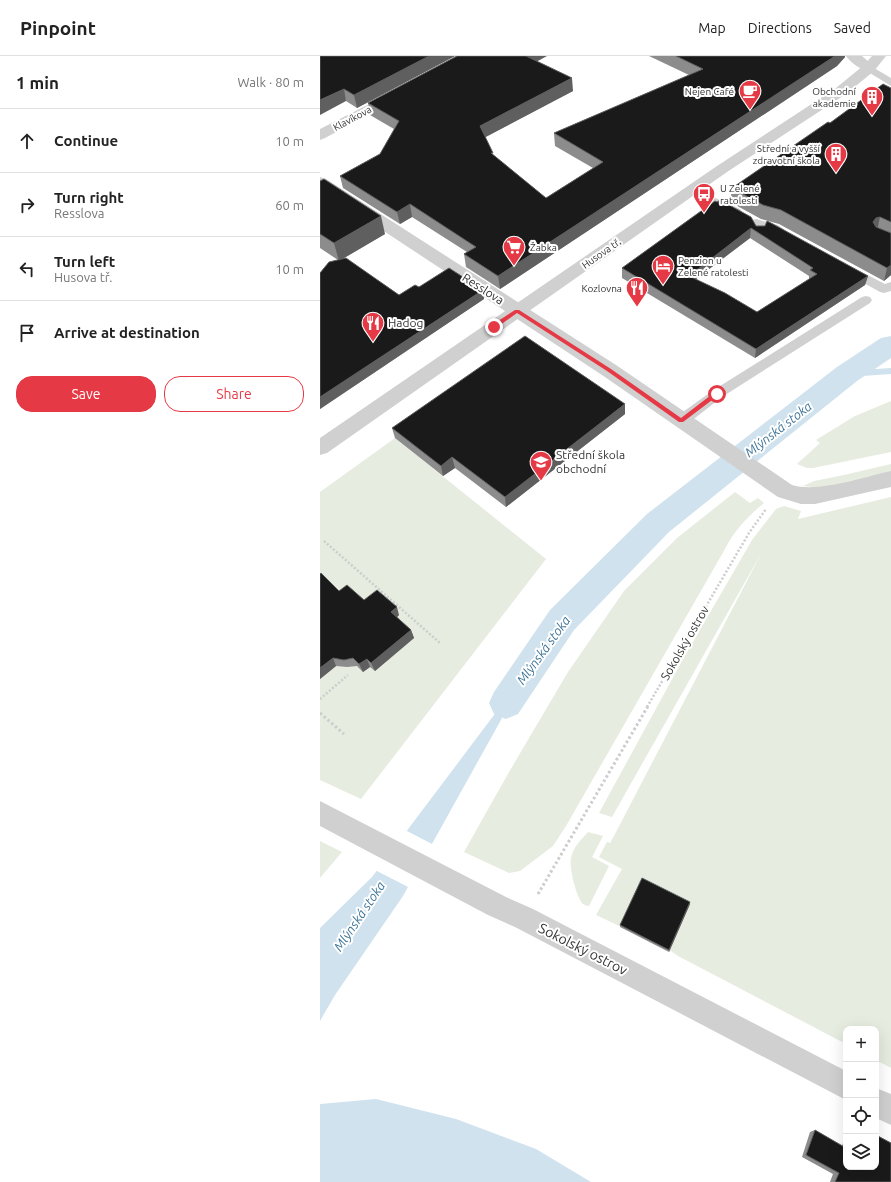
<!DOCTYPE html>
<html lang="en">
<head>
<meta charset="utf-8">
<style>
  :root { --surface:#fff; --page:#f2f2f2; --text:#222; --muted:#767676; --line:#e0e0e0; --accent:#e63946 }
  body { margin:0; font-family:Ubuntu,sans-serif; background:var(--page); color:var(--text) }
  .controls { position:absolute; right:12px; bottom:12px; display:grid; overflow:hidden; border-radius:8px; box-shadow:0 4px 16px #0002 }
  .controls button { width:36px; height:36px; display:grid; place-items:center; padding:0; border:0; border-bottom:1px solid var(--line); background:var(--surface); color:var(--text); font:20px sans-serif }
  .stop { position:absolute; width:12px; height:12px; margin:-9px; border:3px solid #e63946; border-radius:50%; background:#fff }
  .stop.end { background:#e63946; border-color:#fff; box-shadow:0 1px 4px #0008 }
  .list { margin:0; padding:0; list-style:none }
  h2 { display:flex; justify-content:space-between; align-items:center; height:52px; margin:0; padding:0 16px; font-size:17px }
  h2 small { font-size:13px; font-weight:400; color:var(--muted) }
  .list li { display:grid; grid-template-columns:26px 1fr auto; gap:12px; align-items:center; box-sizing:border-box; height:64px; padding:0 16px; border-top:1px solid var(--line) }
  .list b { display:block; font-size:15px; white-space:nowrap }
  .list p { margin:0; font-size:13px; white-space:nowrap; color:var(--muted) }
  .list em { font-size:13px; font-style:normal; color:var(--muted) }
  .actions { display:flex; gap:8px; padding:12px 16px }
  .actions a { flex:1; padding:9px 0; border:1px solid var(--accent); border-radius:16px; text-align:center; font-size:14px; color:var(--accent) }
  .actions .main { background:var(--accent); color:#fff }
  .icon { flex:none; width:22px; height:22px; fill:none; stroke:currentColor; stroke-width:2; stroke-linecap:round; stroke-linejoin:round }
  .map { position:relative; flex:none; width:571px; height:1126px; overflow:hidden }
  header { display:flex; align-items:center; gap:24px; box-sizing:border-box; height:56px; padding:0 20px; background:var(--surface); border-bottom:1px solid var(--line) }
  header strong { font-size:19px }
  nav { display:flex; gap:22px; margin-inline-start:auto; font-size:14px }
  main { display:flex }
  aside { flex:1; background:var(--surface) }
  .map>svg:first-child { display:block }
</style>
</head>
<body>
<header>
<strong>Pinpoint</strong>
<nav><a>Map</a><a>Directions</a><a>Saved</a></nav>
</header>
<main>
<aside>
<h2>1 min<small>Walk · 80 m</small></h2>
<ul class="list">
<li><svg class="icon" aria-label="ahead" viewBox="0 0 24 24"><path d="M12 20V5M6 11l6-6 6 6"/></svg><div><b>Continue</b></div><em>10 m</em></li>
<li><svg class="icon" aria-label="right" viewBox="0 0 24 24"><path d="M7 20v-9h11M14 6l5 5-5 5"/></svg><div><b>Turn right</b><p>Resslova</p></div><em>60 m</em></li>
<li><svg class="icon" aria-label="left" viewBox="0 0 24 24"><path d="M17 20v-9H6M10 6l-5 5 5 5"/></svg><div><b>Turn left</b><p>Husova tř.</p></div><em>10 m</em></li>
<li><svg class="icon" aria-label="arrive" viewBox="0 0 24 24"><path d="M6 21V4h12l-3 4 3 4H6"/></svg><div><b>Arrive at destination</b></div></li>
</ul>
<div class="actions"><a class="main">Save</a><a>Share</a></div>
</aside>
<div class="map">
<svg width="571" height="1126" viewBox="0 0 571 1126">
  <rect width="100%" height="100%" fill="#fff"/>
  <!-- green -->
  <g fill="#e6ecdf">
    <path d="M571 345V396L493 412H487L477 408 500 387 496 384 535 360Z"/>
    <path d="M75 382 226 503 41 743 0 724V436Z"/>
    <path d="M571 408V417C543 423 512 435 483 430L494 425 524 419Z"/>
    <path d="M415 436 430 447 438 442 444 447C428 460 414 475 405 493L246 770 233 790 200 815 189 817 144 796 189 716 248 616 304 535 357 482Z"/>
    <path d="M571 441V1012L556 1004V973H526V988L358 900 348 893 276 859 302 813 279 801 287 786 290 787 295 778 442 496 292 761 279 757 362 605 432 484 456 453 464 450 481 455 478 463Z"/>
    <path d="M268 776 283 780 272 801 289 810 269 850C267 850 265 849 263 848 256 841 249 811 251 802 253 791 261 784 268 776Z"/>
    <path d="M0 785 22 796 0 822Z"/>
  </g>
  <!-- water -->
  <g fill="#cfe2ee">
    <path d="M211 610 83 840 15 939 0 965V872L52 821Z"/>
    <path d="M56 1043 136 1063 216 1093 271 1126H0V1048Z"/>
  </g>
  <!-- pier -->
  <path fill="#fff" d="M85 774 114 789 90 832 55 814Z"/>
  <g fill="none" stroke-linecap="round" stroke-linejoin="round">
    <!-- stream -->
    <path fill="#cfe2ee" fill-rule="evenodd" d="M571 312V318L527 321 523 318 527 315Z"/>
    <!-- canal -->
    <path fill="#cfe2ee" fill-rule="evenodd" d="M571 280V302L537 325 349 476 254 574 198 658 186 663 174 658 169 647 174 636 230 554 327 458 517 311 561 282Z"/>
    <!-- path-far1 -->
    <g stroke="#cdcdcd" stroke-width="2.5" stroke-dasharray="2 2" stroke-linecap="butt">
      <path d="M4 485 120 587"/>
      <path d="M0 643 28 619"/>
      <path d="M327 651 429 477 446 453"/>
    </g>
    <!-- path -->
    <g stroke="#cdcdcd" stroke-width="3" stroke-dasharray="2.5 2.5" stroke-linecap="butt">
      <path d="M0 657 24 678"/>
      <path d="M218 838 328 650"/>
    </g>
    <!-- service -->
    <g fill="#d0d0d0" fill-rule="evenodd">
      <path d="M549 9 571 22V30L545 14 544 12Z"/>
      <path d="M371 131 420 153 422 156 420 159H412L367 137 365 135 367 133Z"/>
      <path d="M436 163 458 169 470 178 468 181 464 182 450 175 432 170 430 167 432 164Z"/>
      <path d="M528 209 565 228 571 226V235L564 237 560 236 524 216 522 213 524 210Z"/>
      <path d="M546 240 550 241 552 244 550 247 402 341 366 369 361 370 356 369 354 365 356 361 392 335 542 241Z"/>
    </g>
    <!-- minor -->
    <g fill="#d0d0d0" fill-rule="evenodd">
      <path d="M526 0H542L556 12 554 15C544 17 532 8 526 0Z"/>
      <path d="M75 35 80 36 82 39 80 42 5 82 0 84V73Z"/>
      <path d="M0 121 6 123 296 309 472 429C498 437 544 421 571 415V431L495 448H481L458 441 282 319 0 133Z"/>
      <path d="M0 745 186 841 213 853 526 1015V1044L195 871 168 859 0 770Z"/>
      <path d="M556 1032 571 1038V1069L556 1062Z"/>
    </g>
    <!-- tertiary -->
    <path fill="#d0d0d0" fill-rule="evenodd" d="M552 0H566L554 15 526 38 407 116 7 397 0 399V382L397 110 516 32 544 9Z"/>
  </g>
  <!-- wall -->
  <g fill="#8c8c8c" fill-rule="evenodd">
    <path d="M0 0H135L37 52 26 45Z"/>
    <path d="M329 0H525V1L517 10 180 233 146 211 144 198 147 196 92 161 80 168 23 132 20 120 60 98 74 73 50 59 48 47 217 5 253 35 165 81 173 99 226 142 273 112 235 90 234 77 369 19Z"/>
    <path d="M571 32V219L564 225 459 168 441 163 410 146 412 132 510 67Z"/>
    <path d="M0 125 65 178 24 202 79 239 99 231 163 234 164 243 0 353V217L18 204 0 192Z"/>
    <path d="M436 170 548 220 545 229 435 302 302 222V212ZM430 182 489 220V224L437 256 376 223Z"/>
    <path d="M305 358 186 451 135 412 123 420 75 382 72 372Z"/>
    <path d="M19 535 79 559 77 561 91 574 94 582 55 615 50 611 43 616 37 610 27 611 16 610 0 623Z"/>
    <path d="M370 848 349 896 300 871V869Z"/>
    <path d="M495 1074 522 1090 526 1078V1111L571 1126H510L513 1118 482 1101 490 1076Z"/>
  </g>
  <!-- shaded-wall -->
  <g fill="#5f5f5f">
    <path d="M109 0H135L37 52 34 39Z"/>
    <path d="M204 0H227L205 12Z"/>
    <path d="M515 0H525V1L517 10 180 233 178 220Z"/>
    <path d="M252 22 253 35 162 83 160 70Z"/>
    <path d="M24 33 26 45 0 59V44Z"/>
    <path d="M90 148 92 161 80 168 77 156Z"/>
    <path d="M61 160 65 178 19 205 14 187Z"/>
    <path d="M560 161 557 175 553 166 556 162Z"/>
    <path d="M431 172 430 182 368 229 369 220Z"/>
    <path d="M571 209V219L564 225 567 212Z"/>
    <path d="M548 220 545 229 435 302 436 293Z"/>
    <path d="M163 234 164 243 0 353V341Z"/>
    <path d="M305 348V358L186 451 185 441Z"/>
    <path d="M132 401 135 412 123 420 121 410Z"/>
    <path d="M77 551 79 559 74 564 71 556Z"/>
    <path d="M91 574 94 582 55 615 51 607Z"/>
    <path d="M13 602 16 610 0 623V612Z"/>
    <path d="M47 603 50 611 43 616 39 608Z"/>
    <path d="M370 846V848L349 896V894Z"/>
  </g>
  <!-- building -->
  <g fill="#1a1a1a" stroke="#5f5f5f" fill-rule="evenodd">
    <path d="M0 0H109L34 39 24 33 0 44Z"/>
    <path d="M137 0H206L252 22 160 70 173 97H171L226 142 283 106 234 77 383 13 356 0H515L178 220 144 198 156 191 90 148 77 156 20 120 60 98 79 65 48 47Z"/>
    <path d="M563 28 571 32V166L560 161 556 162 553 166 556 171 571 177V209L567 212 461 154 443 149 412 132 508 66 510 67Z"/>
    <path d="M4 123 61 160 14 187 0 178V125Z"/>
    <path d="M400 144 431 161 436 170H445L447 165 451 167 548 220 436 293 302 212 395 145 397 146ZM431 172 493 212 490 214 497 218 437 256 405 237 369 220Z"/>
    <path d="M26 202 79 239 95 229 99 231 129 212 163 234 0 341V217L9 206Z"/>
    <path d="M205 280 305 348 185 441 132 401 121 410 72 372Z"/>
    <path d="M1 517 19 535 27 529 44 544 57 534 77 551 71 556 91 574 51 607 47 603 39 608 33 602 24 604 13 602 0 612V518Z"/>
    <path d="M322 822 370 846 349 894 300 869Z"/>
    <path d="M495 1074 526 1092V1111H556V1079L571 1087V1126H515L519 1117 486 1099Z"/>
  </g>
  <!-- route -->
  <path fill="#e63946" d="M195 254H199L291 313 361 362 395 336 400 338 363 366H359L287 315 197 257 176 272H172V269Z"/>
  <!-- icons -->
  <defs>
    <g id="cafe-pin" transform="scale(1.15)"><path d="M0 17L-7.5 6A9.5 9.5 0 1 1 7.5 6Z" fill="#e63946" stroke="#fff"/><path d="M-5.5-4.5H6V0H3Q3 3.5 0 3.5H-2.5Q-5.5 3.5-5.5 0ZM3-3.2v2h1.7v-2ZM-6 4.5H4V6H-6Z" fill="#fff"/></g>
    <g id="building-pin" transform="scale(1.15)"><path d="M0 17L-7.5 6A9.5 9.5 0 1 1 7.5 6Z" fill="#e63946" stroke="#fff"/><path d="M-4-6H4V6H1V3H-1V6H-4ZM-2.5-4.3h1.7v1.8h-1.7ZM.8-4.3h1.7v1.8H.8ZM-2.5-1h1.7V.8h-1.7ZM.8-1h1.7V.8H.8Z" fill="#fff"/></g>
    <g id="bus-pin" transform="scale(1.15)"><path d="M0 17L-7.5 6A9.5 9.5 0 1 1 7.5 6Z" fill="#e63946" stroke="#fff"/><path d="M-5-6H5V4H4V6H2V4H-2V6H-4V4H-5ZM-3.5-4V0h7V-4ZM-3.5 1.2v1.5H-2V1.2ZM2 1.2v1.5H3.5V1.2Z" fill="#fff"/></g>
    <g id="supermarket-pin" transform="scale(1.15)"><path d="M0 17L-7.5 6A9.5 9.5 0 1 1 7.5 6Z" fill="#e63946" stroke="#fff"/><path d="M-6-5.5h2.5l.6 2H6L4.5 2H-2.5L-4.4-4H-6ZM-1.5 3.2a1.3 1.3 0 1 0 .1 0ZM3 3.2a1.3 1.3 0 1 0 .1 0Z" fill="#fff"/></g>
    <g id="hotel-pin" transform="scale(1.15)"><path d="M0 17L-7.5 6A9.5 9.5 0 1 1 7.5 6Z" fill="#e63946" stroke="#fff"/><path d="M-6-4.5h1.5V1H6V5H4.5V3h-9V5H-6ZM-4 0a1.8 1.8 0 1 1 3.6 0ZM.5 0V-2.5h3Q6-2.5 6 0Z" fill="#fff"/></g>
    <g id="restaurant-pin" transform="scale(1.15)"><path d="M0 17L-7.5 6A9.5 9.5 0 1 1 7.5 6Z" fill="#e63946" stroke="#fff"/><path d="M-5-6h1v4h1v-4h1v4h1v-4h1v5L-1.5 .5V6h-2V.5L-5-1ZM5-6V6H3V1.5H1.5Q1.5-4 5-6Z" fill="#fff"/></g>
    <g id="school-pin" transform="scale(1.15)"><path d="M0 17L-7.5 6A9.5 9.5 0 1 1 7.5 6Z" fill="#e63946" stroke="#fff"/><path d="M0-5L7-2L0 1L-7-2ZM-4 1L0 2.5L4 1V4Q0 6-4 4Z" fill="#fff"/></g>
  </defs>
  <g fill-rule="evenodd">
    <use href="#cafe-pin" x="430" y="35"/>
    <use href="#building-pin" x="552" y="41"/>
    <use href="#building-pin" x="516" y="98"/>
    <use href="#bus-pin" x="384" y="138"/>
    <use href="#supermarket-pin" x="194" y="191"/>
    <use href="#hotel-pin" x="343" y="210"/>
    <use href="#restaurant-pin" x="317" y="232"/>
    <use href="#restaurant-pin" x="53" y="267"/>
    <use href="#school-pin" x="221" y="406"/>
  </g>
  <g text-anchor="middle" stroke-width="4" stroke-linejoin="round" paint-order="stroke">
    <!-- far-poi labels -->
    <g font-size="10" fill="#333" stroke="#fff" text-anchor="end">
      <text x="414" y="39">Nejen Café</text>
      <text x="536" y="39">Obchodní<tspan x="536" dy="12">akademie</tspan></text>
      <text x="500" y="96">Střední a vyšší<tspan x="500" dy="12">zdravotní škola</tspan></text>
      <text x="400" y="136" text-anchor="start">U Zelené<tspan x="400" dy="12">ratolesti</tspan></text>
      <text x="210" y="195" text-anchor="start">Žabka</text>
      <text x="358" y="208" text-anchor="start">Penzion u<tspan x="358" dy="12">Zelené ratolesti</tspan></text>
      <text x="302" y="236">Kozlovna</text>
    </g>
    <!-- far-street labels -->
    <g font-size="10" fill="#333" stroke="#fff">
      <text transform="translate(32 62) rotate(-28)" y="4">Klavíkova</text>
      <text transform="translate(281 197) rotate(-35)" y="4">Husova tř.</text>
    </g>
    <!-- street labels -->
    <g font-size="12" fill="#333" stroke="#fff">
      <text transform="translate(163 233) rotate(33)" y="4">Resslova</text>
      <text transform="translate(365 587) rotate(-60)" y="4">Sokolský ostrov</text>
    </g>
    <!-- poi labels -->
    <g font-size="12" fill="#333" stroke="#fff" text-anchor="start">
      <text x="68" y="271">Hadog</text>
      <text x="236" y="403">Střední škola<tspan x="236" dy="14">obchodní</tspan></text>
    </g>
    <!-- water labels -->
    <g font-size="13" font-style="italic" fill="#3f7597" stroke="#fff">
      <text transform="translate(458 373) rotate(-38)" y="5">Mlýnská stoka</text>
      <text transform="translate(223 594) rotate(-54)" y="5">Mlýnská stoka</text>
      <text transform="translate(39 860) rotate(-56)" y="5">Mlýnská stoka</text>
    </g>
    <!-- near-street labels -->
    <g font-size="14" fill="#333" stroke="#fff">
      <text transform="translate(263 893) rotate(27)" y="5">Sokolský ostrov</text>
    </g>
  </g>
</svg>
<div class="controls">
<button>+</button>
<button>−</button>
<button><svg class="icon" aria-label="locate" viewBox="0 0 24 24"><circle cx="12" cy="12" r="6"/><path d="M12 2v4M12 18v4M2 12h4M18 12h4"/></svg></button>
<button><svg class="icon" aria-label="layers" viewBox="0 0 24 24"><path d="M12 4l9 5-9 5-9-5zM3 14l9 5 9-5"/></svg></button>
</div>
<div class="stop" style="left:397px;top:338px"></div>
<div class="stop end" style="left:174px;top:271px"></div>
</div>
</main>
</body>
</html>
